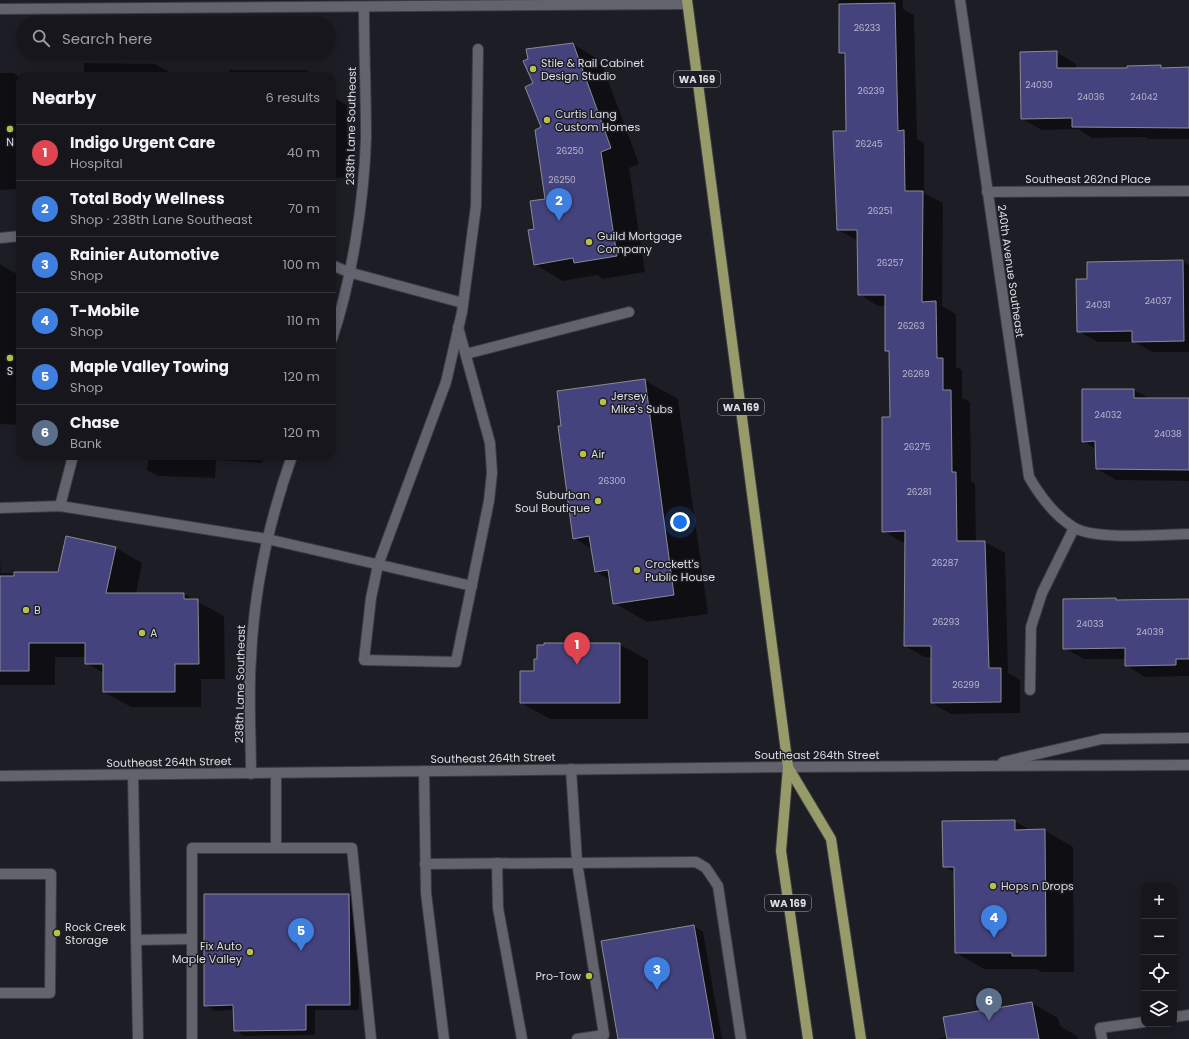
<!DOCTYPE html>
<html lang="en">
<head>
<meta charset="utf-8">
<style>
  :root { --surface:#16161c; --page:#232329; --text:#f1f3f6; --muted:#9e9fa3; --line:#35353b; --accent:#0f766e }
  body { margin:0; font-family:Poppins,sans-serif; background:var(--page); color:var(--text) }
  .controls { position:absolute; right:12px; bottom:12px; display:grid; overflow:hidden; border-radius:8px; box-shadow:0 2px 10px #0003 }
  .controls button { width:36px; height:36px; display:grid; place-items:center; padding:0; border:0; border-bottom:1px solid var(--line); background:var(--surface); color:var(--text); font:20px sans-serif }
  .you { position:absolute; left:680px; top:522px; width:14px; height:14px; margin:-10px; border:3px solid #fff; border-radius:50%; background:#1a73e8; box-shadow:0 0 0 6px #1a73e833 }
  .badge { display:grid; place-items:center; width:26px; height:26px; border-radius:50%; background:var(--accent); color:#fff; font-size:13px; font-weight:700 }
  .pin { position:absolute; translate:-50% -33px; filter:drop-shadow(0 1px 2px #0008) }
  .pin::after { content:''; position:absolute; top:21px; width:14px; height:12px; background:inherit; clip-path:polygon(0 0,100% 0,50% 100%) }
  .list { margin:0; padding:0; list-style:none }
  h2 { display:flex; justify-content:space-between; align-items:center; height:52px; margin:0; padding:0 16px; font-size:17px }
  h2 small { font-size:13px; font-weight:400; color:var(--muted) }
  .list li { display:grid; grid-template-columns:26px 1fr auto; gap:12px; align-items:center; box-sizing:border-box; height:56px; padding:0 16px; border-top:1px solid var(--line) }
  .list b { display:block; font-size:15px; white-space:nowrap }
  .list p { margin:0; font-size:13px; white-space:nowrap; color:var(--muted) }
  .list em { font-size:13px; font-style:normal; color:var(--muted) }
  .icon { flex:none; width:22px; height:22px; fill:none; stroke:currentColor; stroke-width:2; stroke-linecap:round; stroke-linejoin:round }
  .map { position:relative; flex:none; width:1189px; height:1039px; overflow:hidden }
  .search { position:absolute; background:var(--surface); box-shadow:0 2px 10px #0003; left:16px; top:16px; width:320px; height:44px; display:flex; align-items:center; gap:10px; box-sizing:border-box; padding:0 14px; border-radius:22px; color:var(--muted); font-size:15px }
  .panel { position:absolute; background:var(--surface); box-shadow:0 2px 10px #0003; left:16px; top:72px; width:320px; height:388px; border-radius:12px }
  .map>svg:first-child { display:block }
</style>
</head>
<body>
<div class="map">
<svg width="1189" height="1039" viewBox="0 0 1189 1039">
  <rect width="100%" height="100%" fill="#1d1d25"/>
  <!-- shadow -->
  <g fill="#0007">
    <path d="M838 0H903V9L914 15 917 139 924 143V193L943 203 942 306 956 314V367L962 370V398L970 402 971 481 975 484 976 542H985L1005 553 1008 673 1020 680V713L951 714 932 703V657H924L905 646 906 542H902L883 531 891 418 890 353 886 350V306H878L859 294 858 241 838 230 847 132 845 56 840 52Z"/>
    <path d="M573 44 601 61 639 164 629 168 645 272 603 279 597 275 563 281 534 264 535 230 546 199 542 128 534 83Z"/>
    <path d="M1056 52 1076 64V69H1128L1161 66 1165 69H1189V139H1148L1145 137 1092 138 1078 129 1042 130 1022 119Z"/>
    <path d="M84 63 155 64 176 76H84Z"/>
    <path d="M229 70H306L317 76H229Z"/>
    <path d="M0 73H13L20 77V189L0 190Z"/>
    <path d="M332 85 333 97 347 105V139L354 143 355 177 335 178 336 185H332Z"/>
    <path d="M1182 261 1189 265V352H1153L1134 342H1098L1078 331 1088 280Z"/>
    <path d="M0 264 20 276V425L0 424Z"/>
    <path d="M644 380 678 399 708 614 647 622 614 603 610 580 595 571 592 549 574 538Z"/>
    <path d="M1134 390 1151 399H1189V481L1116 480 1097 469 1096 449 1083 441Z"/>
    <path d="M149 456H264L262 463 216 460 215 478 158 476 147 470Z"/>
    <path d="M116 548 142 563 136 594H184L224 616 225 679H201V707H131L104 692V673L86 663V657H55V685H0V561L1 573H59Z"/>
    <path d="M1188 593 1189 676 1145 677 1126 665V659H1084L1064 648V600H1188Z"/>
    <path d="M619 644 648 660V719H550L521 703 535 672Z"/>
    <path d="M1014 821 1032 831 1044 830 1073 847 1074 972H1042L1036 969H984L956 953 955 873 944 866Z"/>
    <path d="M349 895 359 901V1010H315V1035L244 1036 235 1030 234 1010 215 1011 205 1005V896Z"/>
    <path d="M694 926 703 932 722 1039H619Z"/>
    <path d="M1032 1003 1058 1018 1060 1026 1077 1036 1078 1039H936L947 1037Z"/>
  </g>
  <!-- building -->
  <g fill="#45437e" stroke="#898a94">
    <path d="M895 3 898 131 904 130 905 191H923L922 302 936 301 937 358H943V390H951L952 472H956L957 541H985L989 668H1001V702L931 703V646H904L905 531 882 532V417H890L889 351H885V295H858L857 230H837L833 131H846L845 53H839V4Z"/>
    <path d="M573 43 611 148 601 152 617 256 574 263 573 258 534 265 528 230 534 229 530 201 545 199 535 130 541 127 525 87 533 83 523 61 528 59 526 49Z"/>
    <path d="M1057 51V68H1127V66L1161 65V68L1189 67V128L1072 127V118L1021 119 1020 52Z"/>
    <path d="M1183 260 1184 341 1132 342V331L1077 332 1076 279H1087V262Z"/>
    <path d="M645 379 674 595 613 604 608 570 595 572 589 536 573 539 558 426H561L557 391Z"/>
    <path d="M1082 389H1134V398H1189V470L1096 469 1095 441 1082 442Z"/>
    <path d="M66 536 116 547 106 593H184V599H198L199 664H175V692H103V664H85V643H29V671H0V576H14V572H58Z"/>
    <path d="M1116 598V600L1189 599V659H1176V665L1125 666V648L1063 649V599Z"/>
    <path d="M544 643H620V703H520V671H534V659H537V645H544Z"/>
    <path d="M1015 820V830L1045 829 1046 956H1012V953H955L954 867H943L942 821Z"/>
    <path d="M204 894H349L350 1005H306V1030L234 1031 233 1005 204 1006Z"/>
    <path d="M694 925 714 1039H618L601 941Z"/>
    <path d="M1032 1002 1039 1039H947L943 1017Z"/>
  </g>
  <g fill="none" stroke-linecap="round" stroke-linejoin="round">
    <!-- minor casing -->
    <g stroke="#3b3b41" stroke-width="12">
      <g id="minor">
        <path d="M960 0 1029 477C1040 496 1054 515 1073 527 1095 541 1162 534 1189 534"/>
        <path d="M0 9 687 4"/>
        <path d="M987 192 1189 191"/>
        <path d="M0 238 20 236"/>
        <path d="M332 265 348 272 463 303"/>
        <path d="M458 327 490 443 492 473 489 501 456 662 364 660 371 598 378 565 446 382 462 312 476 206 478 49"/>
        <path d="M332 339C352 280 364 200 366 138 366 94 364 50 364 7"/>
        <path d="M466 354 629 312"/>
        <path d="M60 506 73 456"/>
        <path d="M0 508 60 506 267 539 472 586"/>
        <path d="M1030 690 1031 627 1042 593 1074 528"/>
        <path d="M1003 762 1102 739 1189 738"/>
        <path d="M571 769 577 862 604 1035 577 1039"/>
        <path d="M424 771 426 893 444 1039"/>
        <path d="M251 774C251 735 248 696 251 658 254 589 269 521 292 456"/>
        <path d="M133 775 138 1039"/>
        <path d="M0 776 788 767 1189 765"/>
        <path d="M276 848H352L371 1039"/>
        <path d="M497 863 498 908 522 1039"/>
        <path d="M425 864 696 862 706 868 718 886 741 1039"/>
        <path d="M0 874H51L50 993H0"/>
        <path d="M136 940 192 939"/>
        <path d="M1174 1017 1189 1015"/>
        <path d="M192 1039V848H276V773"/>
        <path d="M1102 1039 1100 1028 1144 1022"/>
      </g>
    </g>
    <!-- major casing -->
    <g stroke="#3b3b41" stroke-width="12">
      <g id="major">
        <path d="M687 0 788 767 781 851 808 1039"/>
        <path d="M788 767 831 839 861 1039"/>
      </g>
    </g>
    <!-- minor -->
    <use href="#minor" stroke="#63636d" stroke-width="10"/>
    <!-- major -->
    <use href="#major" stroke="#979b69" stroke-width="10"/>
  </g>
  <!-- markers -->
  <g fill="#b8c147" stroke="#1d1d25" stroke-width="1.5">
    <circle cx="533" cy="69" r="4"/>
    <circle cx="547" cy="120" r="4"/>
    <circle cx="10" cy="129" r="4"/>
    <circle cx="589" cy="242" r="4"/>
    <circle cx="10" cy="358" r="4"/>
    <circle cx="603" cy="402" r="4"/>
    <circle cx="583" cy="454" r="4"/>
    <circle cx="598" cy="501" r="4"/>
    <circle cx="637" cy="570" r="4"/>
    <circle cx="26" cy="610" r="4"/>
    <circle cx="142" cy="633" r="4"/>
    <circle cx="993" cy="886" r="4"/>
    <circle cx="57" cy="933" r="4"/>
    <circle cx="250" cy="952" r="4"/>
    <circle cx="589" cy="976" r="4"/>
  </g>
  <g text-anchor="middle" stroke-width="3" stroke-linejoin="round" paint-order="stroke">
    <!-- number labels -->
    <g font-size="9" fill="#b8b7ca">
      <text x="867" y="31">26233</text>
      <text x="1039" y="88">24030</text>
      <text x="871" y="94">26239</text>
      <text x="1091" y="100">24036</text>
      <text x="1144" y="100">24042</text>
      <text x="869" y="147">26245</text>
      <text x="570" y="154">26250</text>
      <text x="562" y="183">26250</text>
      <text x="880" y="214">26251</text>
      <text x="890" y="266">26257</text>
      <text x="1158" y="304">24037</text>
      <text x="1098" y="308">24031</text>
      <text x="911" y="329">26263</text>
      <text x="916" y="377">26269</text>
      <text x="1108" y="418">24032</text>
      <text x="1168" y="437">24038</text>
      <text x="917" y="450">26275</text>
      <text x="612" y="484">26300</text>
      <text x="919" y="495">26281</text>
      <text x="945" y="566">26287</text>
      <text x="946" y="625">26293</text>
      <text x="1090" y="627">24033</text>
      <text x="1150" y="635">24039</text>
      <text x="966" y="688">26299</text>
    </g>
    <!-- shield labels -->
    <g fill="#1d1d25" stroke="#a4a4ab" stroke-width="1">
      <rect x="674" y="71" width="46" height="16" rx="3"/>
      <rect x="718" y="399" width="46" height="16" rx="3"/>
      <rect x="765" y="895" width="46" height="16" rx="3"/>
    </g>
    <g font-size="10" font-weight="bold" fill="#dedee4">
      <text x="697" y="83">WA 169</text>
      <text x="741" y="411">WA 169</text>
      <text x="788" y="907">WA 169</text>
    </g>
    <!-- poi labels -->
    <g font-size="11" fill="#dedee4" stroke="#1d1d25" text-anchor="start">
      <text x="541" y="67">Stile &amp; Rail Cabinet<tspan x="541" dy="13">Design Studio</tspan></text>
      <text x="555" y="118">Curtis Lang<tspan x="555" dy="13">Custom Homes</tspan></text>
      <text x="10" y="146" text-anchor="middle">N</text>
      <text x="597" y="240">Guild Mortgage<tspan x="597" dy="13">Company</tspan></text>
      <text x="10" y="375" text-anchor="middle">S</text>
      <text x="611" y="400">Jersey<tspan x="611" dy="13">Mike's Subs</tspan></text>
      <text x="591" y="458">Air</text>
      <text x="590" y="499" text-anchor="end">Suburban<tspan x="590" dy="13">Soul Boutique</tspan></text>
      <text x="645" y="568">Crockett's<tspan x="645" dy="13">Public House</tspan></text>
      <text x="34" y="614">B</text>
      <text x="150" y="637">A</text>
      <text x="1001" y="890">Hops n Drops</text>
      <text x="65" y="931">Rock Creek<tspan x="65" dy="13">Storage</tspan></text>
      <text x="242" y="950" text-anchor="end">Fix Auto<tspan x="242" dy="13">Maple Valley</tspan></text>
      <text x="581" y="980" text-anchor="end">Pro-Tow</text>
    </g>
    <!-- street labels -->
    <g font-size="11" fill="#dedee4" stroke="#1d1d25">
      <text transform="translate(351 126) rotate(-89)" y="4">238th Lane Southeast</text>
      <text x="1088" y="183">Southeast 262nd Place</text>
      <text transform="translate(1011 271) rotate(82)" y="4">240th Avenue Southeast</text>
      <text transform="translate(240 684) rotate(-89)" y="4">238th Lane Southeast</text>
      <text x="817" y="759">Southeast 264th Street</text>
      <text transform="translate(493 758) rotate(-1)" y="4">Southeast 264th Street</text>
      <text transform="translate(169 762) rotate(-1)" y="4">Southeast 264th Street</text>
    </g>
  </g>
</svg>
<div class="controls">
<button>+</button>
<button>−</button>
<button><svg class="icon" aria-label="locate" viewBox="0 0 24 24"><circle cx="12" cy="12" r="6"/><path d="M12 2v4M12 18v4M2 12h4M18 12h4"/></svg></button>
<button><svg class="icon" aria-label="layers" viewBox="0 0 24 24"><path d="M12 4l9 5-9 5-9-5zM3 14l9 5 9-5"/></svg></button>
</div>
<div class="you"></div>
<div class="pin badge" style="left:577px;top:665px;background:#e0444e">1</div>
<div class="pin badge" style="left:559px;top:221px;background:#3f7fe0">2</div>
<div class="pin badge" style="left:657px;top:990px;background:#3f7fe0">3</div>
<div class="pin badge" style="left:994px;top:938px;background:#3f7fe0">4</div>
<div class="pin badge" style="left:301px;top:951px;background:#3f7fe0">5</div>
<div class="pin badge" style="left:989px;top:1021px;background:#5c6f8a">6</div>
<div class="search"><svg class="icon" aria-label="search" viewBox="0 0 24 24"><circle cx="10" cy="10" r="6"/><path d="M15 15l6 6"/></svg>Search here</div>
<section class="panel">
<h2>Nearby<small>6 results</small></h2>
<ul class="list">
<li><span class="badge" style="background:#e0444e">1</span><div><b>Indigo Urgent Care</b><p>Hospital</p></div><em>40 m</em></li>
<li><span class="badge" style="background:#3f7fe0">2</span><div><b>Total Body Wellness</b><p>Shop · 238th Lane Southeast</p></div><em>70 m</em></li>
<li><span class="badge" style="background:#3f7fe0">3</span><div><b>Rainier Automotive</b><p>Shop</p></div><em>100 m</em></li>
<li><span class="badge" style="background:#3f7fe0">4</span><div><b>T-Mobile</b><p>Shop</p></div><em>110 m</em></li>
<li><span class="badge" style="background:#3f7fe0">5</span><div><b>Maple Valley Towing</b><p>Shop</p></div><em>120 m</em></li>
<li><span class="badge" style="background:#5c6f8a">6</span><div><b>Chase</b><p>Bank</p></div><em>120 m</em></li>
</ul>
</section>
</div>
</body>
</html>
